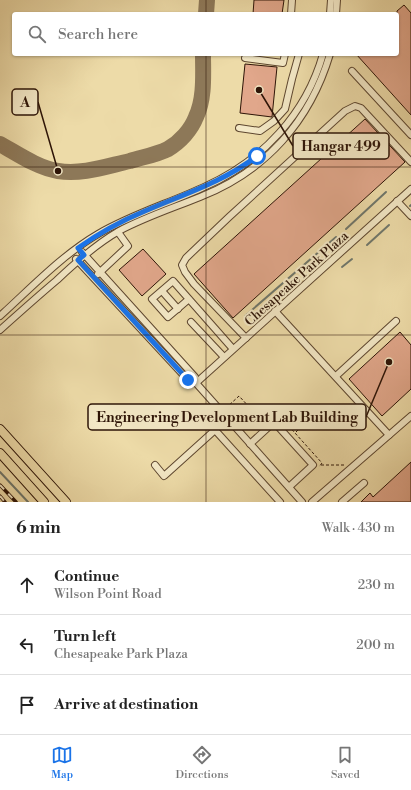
<!DOCTYPE html>
<html lang="en">
<head>
<meta charset="utf-8">
<style>
  :root { --surface:#fff; --page:#f6f6f6; --text:#222; --muted:#767676; --line:#e0e0e0; --accent:#1a73e8 }
  body { margin:0; font-family:"Libre Bodoni",serif; background:var(--page); color:var(--text) }
  .stop { position:absolute; width:12px; height:12px; margin:-9px; border:3px solid #1a73e8; border-radius:50%; background:#fff }
  .stop.end { background:#1a73e8; border-color:#fff; box-shadow:0 1px 4px #0008 }
  .list { margin:0; padding:0; list-style:none }
  h2 { display:flex; justify-content:space-between; align-items:center; height:52px; margin:0; padding:0 16px; font-size:17px }
  h2 small { font-size:13px; font-weight:400; color:var(--muted) }
  .list li { display:grid; grid-template-columns:26px 1fr auto; gap:12px; align-items:center; box-sizing:border-box; height:60px; padding:0 16px; border-top:1px solid var(--line) }
  .list b { display:block; font-size:15px; white-space:nowrap }
  .list p { margin:0; font-size:13px; white-space:nowrap; color:var(--muted) }
  .list em { font-size:13px; font-style:normal; color:var(--muted) }
  .icon { flex:none; width:22px; height:22px; fill:none; stroke:currentColor; stroke-width:2; stroke-linecap:round; stroke-linejoin:round }
  .map { position:relative; flex:none; width:411px; height:502px; overflow:hidden }
  .search { position:absolute; background:var(--surface); box-shadow:0 1px 3px #0004; left:12px; right:12px; top:12px; height:44px; display:flex; align-items:center; gap:10px; box-sizing:border-box; padding:0 14px; border-radius:4px; color:var(--muted); font-size:15px }
  .sheet { height:232px; background:var(--surface) }
  nav { display:flex; justify-content:space-around; align-items:center; box-sizing:border-box; height:56px; border-top:1px solid var(--line); background:var(--surface); font-size:11px; color:var(--muted) }
  nav a { display:grid; justify-items:center; gap:2px }
  nav .on { color:var(--accent) }
  .map>svg:first-child { display:block }
</style>
</head>
<body>
<div class="map">
<svg width="411" height="502" viewBox="0 0 411 502">
  <rect width="100%" height="100%" fill="#eddba8"/>
  <filter id="stains"><feTurbulence type="fractalNoise" baseFrequency=".005" numOctaves="4"/><feColorMatrix values="0 0 0 0 .2 0 0 0 0 .09 0 0 0 0 .02 0 0 0 .5 -.17"/></filter>
  <radialGradient id="worn" r=".72"><stop offset=".6" stop-color="#630" stop-opacity="0"/><stop offset="1" stop-color="#630" stop-opacity=".3"/></radialGradient>
  <g fill="none" stroke-linecap="round" stroke-linejoin="round">
    <!-- stream -->
    <g stroke="#6f776c" stroke-width="2">
      <path d="M410 206 411 205"/>
      <path d="M346 229 386 192"/>
      <path d="M367 245 389 225"/>
      <path d="M342 267 352 259"/>
      <path d="M245 316 336 237"/>
      <path d="M0 472 28 502"/>
    </g>
    <!-- taxiway -->
    <g stroke="#8d7858" stroke-width="16">
      <path d="M206 14 207 0"/>
      <path d="M0 144C18 154 38 168 58 171 82 175 107 166 130 161 143 157 156 155 168 149 180 142 191 130 196 117 205 98 203 74 203 54"/>
    </g>
  </g>
  <!-- building -->
  <g fill="#e1a78b" stroke="#2d1407">
    <path d="M254 0H284L282 14H253Z"/>
    <path d="M404 5 411 13V115L356 54H397V11Z"/>
    <path d="M245 64 277 67 272 117 240 113Z"/>
    <path d="M365 119 405 162 233 318 194 274Z"/>
    <path d="M143 249 166 274 142 296 119 270Z"/>
    <path d="M400 332 411 345V389L382 416 349 379Z"/>
    <path d="M411 462V502H361L370 493 373 497Z"/>
  </g>
  <g fill="none" stroke-linecap="round" stroke-linejoin="round">
    <!-- minor casing -->
    <g stroke="#5d462f" stroke-width="8">
      <g id="minor">
        <path d="M291 14 292 0"/>
        <path d="M330 14 331 0"/>
        <path d="M336 14 337 0"/>
        <path d="M245 58 283 63 285 54"/>
        <path d="M352 71 411 135"/>
        <path d="M239 128 260 131 274 121 285 109 292 79 299 54"/>
        <path d="M397 201 411 216"/>
        <path d="M82 252 195 377 196 383"/>
        <path d="M76 259 188 380 196 383 302 502"/>
        <path d="M98 274 128 246 118 232"/>
        <path d="M162 291 178 309"/>
        <path d="M189 299 168 317 152 299 173 281 233 349"/>
        <path d="M275 311 389 435"/>
        <path d="M0 316C31 288 62 255 98 234 132 214 170 203 206 186 262 161 306 114 323 54"/>
        <path d="M191 322 224 357"/>
        <path d="M0 330C19 313 38 296 57 280 76 262 96 244 119 231 145 217 173 208 200 197 266 171 310 121 330 54"/>
        <path d="M246 338 194 284 185 272 182 265 186 258 229 217 345 111 355 106 361 108 411 162"/>
        <path d="M336 376 396 321"/>
        <path d="M196 383 411 189"/>
        <path d="M250 444 274 422 313 465 289 487"/>
        <path d="M155 465 164 476 215 430 280 502"/>
        <path d="M312 502 411 416"/>
        <path d="M342 502 364 483"/>
      </g>
    </g>
    <!-- major casing -->
    <g stroke="#2d1407" stroke-width="10">
      <g id="major">
        <path d="M0 429 66 502"/>
        <path d="M0 453 44 502"/>
      </g>
    </g>
    <!-- path -->
    <g stroke="#2d1407" stroke-width="1" stroke-dasharray="3 2" stroke-linecap="butt">
      <path d="M280 406 300 428"/>
      <path d="M226 408 239 396 264 423"/>
      <path d="M277 413 282 409"/>
      <path d="M275 415 277 413 322 463 319 467"/>
      <path d="M296 432 304 424"/>
      <path d="M321 465H344"/>
    </g>
    <!-- minor -->
    <use href="#minor" stroke="#f3e8c6" stroke-width="6"/>
    <!-- major -->
    <use href="#major" stroke="#eddba8" stroke-width="8"/>
    <!-- rail casing -->
    <g stroke="#2d1407" stroke-width="3.5">
      <g id="rail">
        <path d="M0 485 16 502"/>
        <path d="M0 496 5 502"/>
      </g>
    </g>
    <!-- rail -->
    <use href="#rail" stroke="#f3e8c6" stroke-width="2" stroke-dasharray="6" stroke-linecap="butt"/>
  </g>
  <g fill="none" stroke-linecap="round" stroke-linejoin="round">
    <!-- route -->
    <path stroke="#1a73e8" stroke-width="5" d="M188 380 78 260 84 255 78 248C99 233 121 221 145 211 184 194 223 182 257 156"/>
  </g>
  <!-- grid -->
  <path fill="none" stroke="#2d1407" stroke-width="1" stroke-opacity="0.55" d="M206 0V14M206 54V502M0 167H411M0 335H411"/>
  <g text-anchor="middle" stroke-width="4" stroke-linejoin="round" paint-order="stroke">
    <!-- street labels -->
    <g font-size="13" fill="#2d1407" stroke="#f3e8c6">
      <text transform="translate(296 278) rotate(-42)" y="5">Chesapeake Park Plaza</text>
    </g>
  </g>
  <!-- callouts -->
  <path fill="none" stroke="#2d1407" stroke-width="1.5" d="M58 171L38 102M259 90L293 146M389 362L366 417"/>
  <g fill="#2d1407" stroke="#f3e8c6" stroke-width="1.5">
    <circle cx="58" cy="171" r="4"/>
    <circle cx="259" cy="90" r="4"/>
    <circle cx="389" cy="362" r="4"/>
  </g>
  <g fill="#f3e8c6" stroke="#2d1407" stroke-width="1.5">
    <rect x="12" y="89" width="26" height="26" rx="4"/>
    <rect x="293" y="133" width="96" height="26" rx="4"/>
    <rect x="88" y="404" width="278" height="26" rx="4"/>
  </g>
  <g font-size="14" text-anchor="middle" font-weight="bold" fill="#2d1407">
    <text x="25" y="107">A</text>
    <text x="341" y="151">Hangar 499</text>
    <text x="227" y="422">Engineering Development Lab Building</text>
  </g>
  <rect width="100%" height="100%" filter="url(#stains)"/>
  <rect width="100%" height="100%" fill="url(#worn)"/>
</svg>
<div class="stop" style="left:257px;top:156px"></div>
<div class="stop end" style="left:188px;top:380px"></div>
<div class="search"><svg class="icon" aria-label="search" viewBox="0 0 24 24"><circle cx="10" cy="10" r="6"/><path d="M15 15l6 6"/></svg>Search here</div>
</div>
<section class="sheet">
<h2>6 min<small>Walk · 430 m</small></h2>
<ul class="list">
<li><svg class="icon" aria-label="ahead" viewBox="0 0 24 24"><path d="M12 20V5M6 11l6-6 6 6"/></svg><div><b>Continue</b><p>Wilson Point Road</p></div><em>230 m</em></li>
<li><svg class="icon" aria-label="left" viewBox="0 0 24 24"><path d="M17 20v-9H6M10 6l-5 5 5 5"/></svg><div><b>Turn left</b><p>Chesapeake Park Plaza</p></div><em>200 m</em></li>
<li><svg class="icon" aria-label="arrive" viewBox="0 0 24 24"><path d="M6 21V4h12l-3 4 3 4H6"/></svg><div><b>Arrive at destination</b></div></li>
</ul>
</section>
<nav>
<a class="on"><svg class="icon" aria-label="map" viewBox="0 0 24 24"><path d="M3 6l6-2 6 2 6-2v14l-6 2-6-2-6 2zM9 4v14M15 6v14"/></svg>Map</a>
<a><svg class="icon" aria-label="directions" viewBox="0 0 24 24"><path d="M12 3l9 9-9 9-9-9zM9 14v-3h6M13 9l2 2-2 2"/></svg>Directions</a>
<a><svg class="icon" aria-label="saved" viewBox="0 0 24 24"><path d="M7 4h10v16l-5-4-5 4z"/></svg>Saved</a>
</nav>
</body>
</html>
